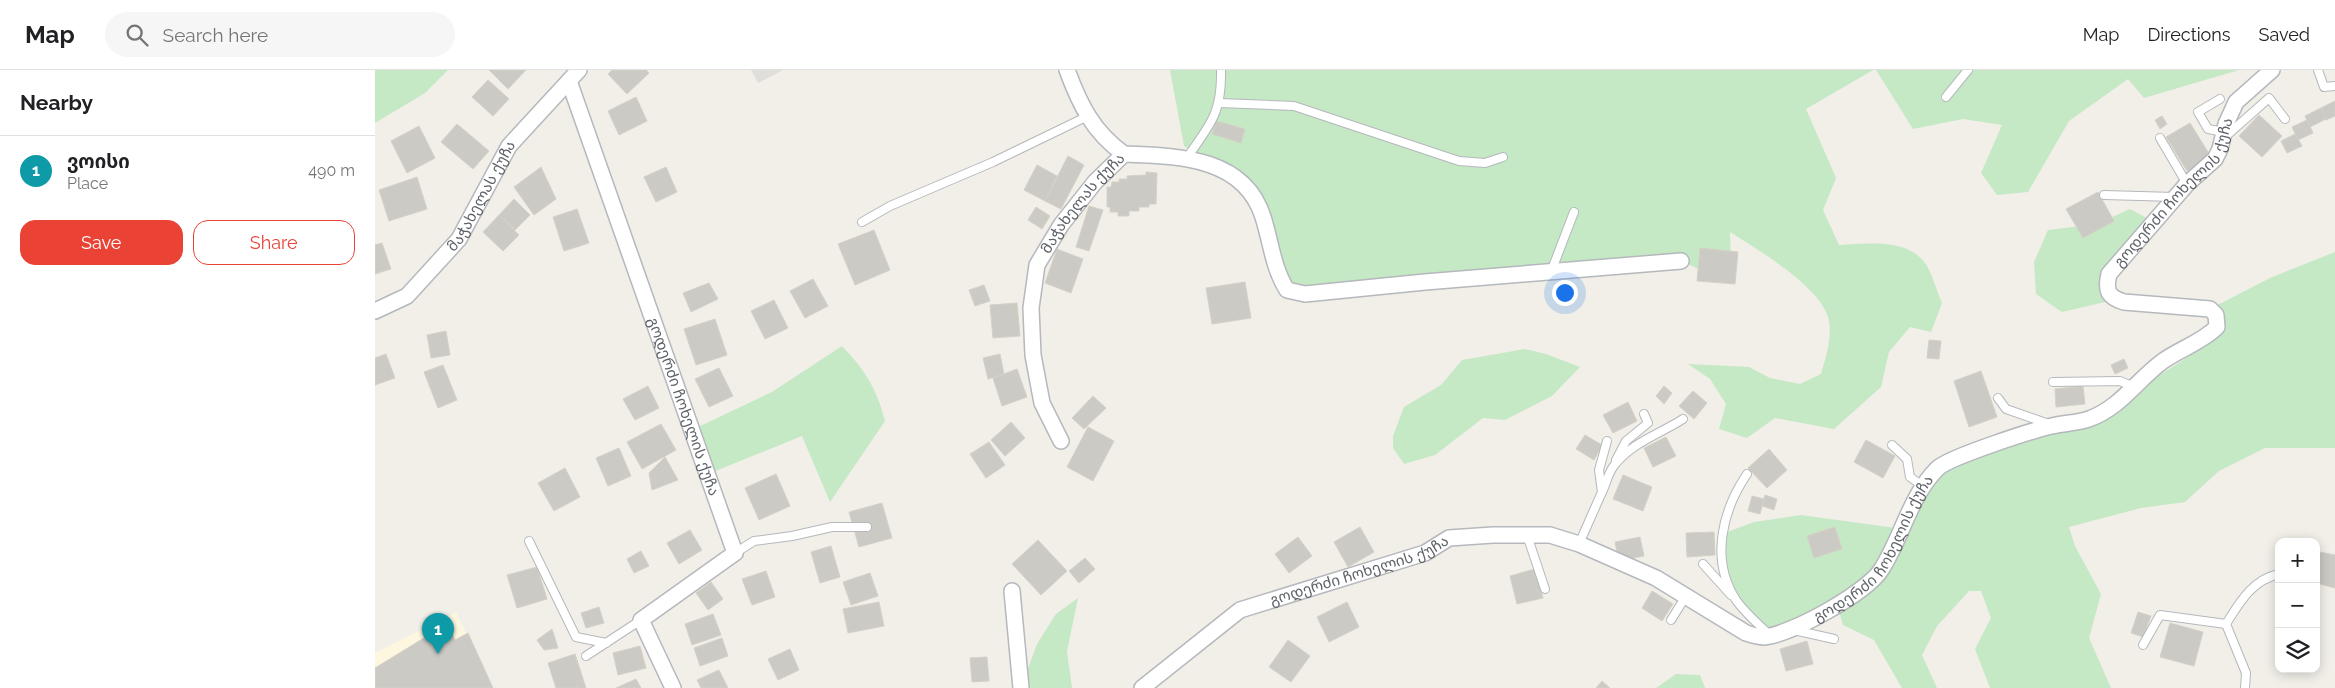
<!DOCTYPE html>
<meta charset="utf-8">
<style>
:root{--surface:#fff;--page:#f6f6f6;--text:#202124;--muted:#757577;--line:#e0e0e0;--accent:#ea4335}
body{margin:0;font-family:Raleway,"Noto Sans Georgian",sans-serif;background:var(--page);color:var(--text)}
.controls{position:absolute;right:15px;bottom:15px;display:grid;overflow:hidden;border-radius:10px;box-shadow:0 2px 12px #0003}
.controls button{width:45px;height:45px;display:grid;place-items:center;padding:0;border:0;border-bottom:1px solid var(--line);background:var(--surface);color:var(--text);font:25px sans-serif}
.you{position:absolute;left:1189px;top:222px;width:18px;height:18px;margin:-12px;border:4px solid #fff;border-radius:50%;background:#1a73e8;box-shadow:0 0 0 8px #1a73e833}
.badge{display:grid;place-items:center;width:32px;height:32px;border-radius:50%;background:var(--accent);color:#fff;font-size:16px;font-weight:700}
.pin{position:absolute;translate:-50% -41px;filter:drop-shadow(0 1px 2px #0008)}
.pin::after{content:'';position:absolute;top:26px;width:18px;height:15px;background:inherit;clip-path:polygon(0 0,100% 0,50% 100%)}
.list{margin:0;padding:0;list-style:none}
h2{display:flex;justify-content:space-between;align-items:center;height:65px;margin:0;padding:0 20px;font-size:21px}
h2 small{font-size:16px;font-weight:400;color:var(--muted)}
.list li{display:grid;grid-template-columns:32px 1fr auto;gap:15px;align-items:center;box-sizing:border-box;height:70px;padding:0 20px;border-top:1px solid var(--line)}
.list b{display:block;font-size:19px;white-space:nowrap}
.list p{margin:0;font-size:16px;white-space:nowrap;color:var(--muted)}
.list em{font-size:16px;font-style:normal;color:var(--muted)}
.actions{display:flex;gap:10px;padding:15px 20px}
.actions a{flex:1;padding:11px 0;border:1px solid var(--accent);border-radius:15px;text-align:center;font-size:18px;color:var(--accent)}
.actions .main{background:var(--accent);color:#fff}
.icon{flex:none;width:28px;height:28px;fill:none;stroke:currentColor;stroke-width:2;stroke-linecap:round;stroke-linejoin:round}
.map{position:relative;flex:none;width:1960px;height:618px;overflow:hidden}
header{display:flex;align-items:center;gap:30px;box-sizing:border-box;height:70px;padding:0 25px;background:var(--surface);border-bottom:1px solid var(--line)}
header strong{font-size:24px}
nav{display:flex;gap:28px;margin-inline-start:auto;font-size:18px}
.search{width:350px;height:45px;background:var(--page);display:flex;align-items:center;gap:12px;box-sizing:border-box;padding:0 18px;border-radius:28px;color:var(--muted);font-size:19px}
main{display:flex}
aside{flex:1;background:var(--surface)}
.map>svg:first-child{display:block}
.commercial{fill:#fef7e0}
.industrial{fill:#e0deda}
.green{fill:#c5e8c5}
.building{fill:#cccac5;stroke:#d6d1c6}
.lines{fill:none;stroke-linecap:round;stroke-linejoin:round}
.service-casing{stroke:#b5b8bc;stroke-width:10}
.minor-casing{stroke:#b5b8bc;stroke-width:18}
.service{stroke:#fff;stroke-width:8}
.minor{stroke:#fff;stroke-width:15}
.labels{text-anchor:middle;stroke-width:4;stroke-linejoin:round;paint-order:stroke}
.street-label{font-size:15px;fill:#5f6368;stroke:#fff}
</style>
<header>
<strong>Map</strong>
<div class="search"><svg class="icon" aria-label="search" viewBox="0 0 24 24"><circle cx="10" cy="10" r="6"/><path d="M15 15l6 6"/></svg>Search here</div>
<nav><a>Map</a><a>Directions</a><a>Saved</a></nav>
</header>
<main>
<aside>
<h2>Nearby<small></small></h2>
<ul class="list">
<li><span class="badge" style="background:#0f9aa8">1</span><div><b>ვოისი</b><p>Place</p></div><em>490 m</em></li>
</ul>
<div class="actions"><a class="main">Save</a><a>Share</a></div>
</aside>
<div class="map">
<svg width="1960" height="618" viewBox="0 0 1960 618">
<rect width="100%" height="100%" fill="#f1efe8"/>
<path class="commercial" d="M 81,542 L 117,618 L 0,618 L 0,583 Z"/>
<path class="industrial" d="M 376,0 L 408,0 L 383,13 Z"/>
<g class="green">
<path d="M 0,0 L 73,0 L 50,23 L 0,53 Z"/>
<path d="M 795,0 L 1498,0 L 1431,39 L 1461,108 L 1448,140 L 1464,175 C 1493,174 1534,167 1552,196 C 1558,207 1562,221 1567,233 L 1556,262 L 1535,257 L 1514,282 L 1506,317 L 1459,359 L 1400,348 L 1372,368 L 1344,359 L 1351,334 L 1335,309 L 1313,294 L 1374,297 L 1395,308 L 1425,314 L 1446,304 C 1451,287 1458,266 1453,247 C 1444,216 1382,179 1355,162 L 1357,214 L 1306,191 L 912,220 L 871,114 L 809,76 Z"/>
<path d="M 1501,0 L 1864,0 L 1769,28 L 1753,9 L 1694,51 L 1653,122 L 1622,125 L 1606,103 L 1627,55 L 1588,49 L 1538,59 Z"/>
<path d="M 1755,139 L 1779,152 L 1728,216 L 1730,232 L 1687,242 L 1661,224 L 1659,192 L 1673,160 L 1722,154 Z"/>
<path d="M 1960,182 L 1960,378 L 1890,378 L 1844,401 L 1810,432 L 1766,438 L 1694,457 L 1700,476 L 1726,524 L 1714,568 L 1736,618 L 1615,618 L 1600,579 L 1616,548 L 1606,521 L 1594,521 L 1562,556 L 1547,585 L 1562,618 L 1527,618 L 1499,570 L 1468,555 L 1462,535 L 1396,566 L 1373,544 L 1351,511 L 1347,464 L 1379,452 L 1426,445 L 1528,459 L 1569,399 L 1703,350 L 1763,319 L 1813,287 L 1829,267 L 1837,251 L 1829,242 L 1895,208 Z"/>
<path d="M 467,276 C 490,300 502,319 510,351 L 455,432 L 427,366 L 333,404 L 317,360 L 397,322 Z"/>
<path d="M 1150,279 L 1171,284 L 1205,297 L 1177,326 L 1130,350 L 1108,348 L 1060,385 L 1029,394 L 1018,378 L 1018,366 L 1029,337 L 1066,315 L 1087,290 Z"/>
<path d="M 703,528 L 692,581 L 697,618 L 646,618 L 662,574 L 681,544 Z"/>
<path d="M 1301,604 L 1325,605 L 1330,618 L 1281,618 Z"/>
</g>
<g class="building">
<path d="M 114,0 L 151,0 L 133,19 Z"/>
<path d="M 237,0 L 271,0 L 274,3 L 252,24 L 233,4 Z"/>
<path d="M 113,10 L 134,29 L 118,46 L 97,27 Z"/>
<path d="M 261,27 L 272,51 L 244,65 L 233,41 Z"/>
<path d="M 1960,31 L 1960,46 L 1951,50 L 1946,38 Z"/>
<path d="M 1946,38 L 1951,49 L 1935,57 L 1930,46 Z"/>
<path d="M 1884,45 L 1907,66 L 1887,87 L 1864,66 Z"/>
<path d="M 1787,46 L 1792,54 L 1785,59 L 1780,50 Z"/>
<path d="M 1932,50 L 1938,63 L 1923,70 L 1917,57 Z"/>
<path d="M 841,51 L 870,59 L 866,73 L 837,64 Z"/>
<path d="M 1815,53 L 1836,87 L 1812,101 L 1791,67 Z"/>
<path d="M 82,54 L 114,81 L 98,99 L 66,72 Z"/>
<path d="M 44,56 L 60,88 L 32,103 L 16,71 Z"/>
<path d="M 1920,64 L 1927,76 L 1912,83 L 1906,71 Z"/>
<path d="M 693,86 L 709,95 L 686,139 L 670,131 Z"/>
<path d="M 662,95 L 682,106 L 670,131 L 649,120 Z"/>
<path d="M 166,97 L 181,129 L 159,145 L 139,117 Z"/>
<path d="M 291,97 L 302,122 L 281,132 L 269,107 Z"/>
<path d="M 771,102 L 782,103 L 781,134 L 774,134 L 774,137 L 764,137 L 764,141 L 754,141 L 754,146 L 743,146 L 743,142 L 735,142 L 735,137 L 732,137 L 732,117 L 736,117 L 737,112 L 744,112 L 744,109 L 752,109 L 752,106 L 771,105 Z"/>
<path d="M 42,107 L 52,139 L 14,151 L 4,120 Z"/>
<path d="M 1723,122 L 1739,151 L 1708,168 L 1691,139 Z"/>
<path d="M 139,129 L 155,145 L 140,160 L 124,145 Z"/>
<path d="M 714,136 L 728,140 L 714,181 L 701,177 Z"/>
<path d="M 661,137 L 675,146 L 667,159 L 653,150 Z"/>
<path d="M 202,139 L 214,173 L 189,181 L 178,147 Z"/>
<path d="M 124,145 L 144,165 L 128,181 L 108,162 Z"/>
<path d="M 499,160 L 515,200 L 480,215 L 463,174 Z"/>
<path d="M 7,173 L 16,199 L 0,204 L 0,175 Z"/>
<path d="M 1325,178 L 1363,182 L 1360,214 L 1322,211 Z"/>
<path d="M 682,179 L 708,189 L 696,223 L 670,213 Z"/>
<path d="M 438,209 L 453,236 L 430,248 L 415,221 Z"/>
<path d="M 870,212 L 876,248 L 837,254 L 831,218 Z"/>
<path d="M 334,213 L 343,229 L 316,242 L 308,223 Z"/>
<path d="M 609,215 L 615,231 L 600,236 L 594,220 Z"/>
<path d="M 399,230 L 413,258 L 390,269 L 376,241 Z"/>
<path d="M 642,233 L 645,266 L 618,268 L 615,235 Z"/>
<path d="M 340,249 L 352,285 L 321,295 L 309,259 Z"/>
<path d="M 71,261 L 75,285 L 56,288 L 52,265 Z"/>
<path d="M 1554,270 L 1566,271 L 1564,289 L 1552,288 Z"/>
<path d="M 11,284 L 20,308 L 0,315 L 0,288 Z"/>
<path d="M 625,284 L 629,304 L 613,309 L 608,288 Z"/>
<path d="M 1749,289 L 1753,298 L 1740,304 L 1736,295 Z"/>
<path d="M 68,295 L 82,330 L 63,338 L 49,302 Z"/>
<path d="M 344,298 L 358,326 L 334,337 L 320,309 Z"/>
<path d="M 642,299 L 652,327 L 627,336 L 618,308 Z"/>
<path d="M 1606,301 L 1622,347 L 1594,357 L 1579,311 Z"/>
<path d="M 273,316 L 284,338 L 260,350 L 248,329 Z"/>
<path d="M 1289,316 L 1297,323 L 1289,334 L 1281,326 Z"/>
<path d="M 1708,316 L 1710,334 L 1681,337 L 1680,319 Z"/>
<path d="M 1318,321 L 1332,333 L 1319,349 L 1304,336 Z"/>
<path d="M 718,326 L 731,338 L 709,359 L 697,348 Z"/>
<path d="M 1253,332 L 1262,351 L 1238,363 L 1228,345 Z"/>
<path d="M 636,352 L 650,368 L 630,386 L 616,370 Z"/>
<path d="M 286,354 L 301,380 L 267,399 L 252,372 Z"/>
<path d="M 713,357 L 739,371 L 718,411 L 692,397 Z"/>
<path d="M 1210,365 L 1227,375 L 1219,390 L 1201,379 Z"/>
<path d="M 1291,367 L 1301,386 L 1278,397 L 1269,378 Z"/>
<path d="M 1491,370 L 1520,386 L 1508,408 L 1479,392 Z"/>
<path d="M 614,372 L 630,395 L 611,408 L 595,384 Z"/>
<path d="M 244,378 L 256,406 L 233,416 L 221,388 Z"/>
<path d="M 1394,379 L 1412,400 L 1392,418 L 1373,398 Z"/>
<path d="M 290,387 L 303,410 L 277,420 L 274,403 Z"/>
<path d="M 190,398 L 205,427 L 179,441 L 163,413 Z"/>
<path d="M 401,404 L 415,436 L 384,450 L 370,418 Z"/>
<path d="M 1248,405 L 1277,417 L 1268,441 L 1238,429 Z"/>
<path d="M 1390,425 L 1402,429 L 1399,440 L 1387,436 Z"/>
<path d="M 1377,426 L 1389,429 L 1385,444 L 1373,441 Z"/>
<path d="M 507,433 L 517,468 L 484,477 L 474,442 Z"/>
<path d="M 985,457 L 999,482 L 973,497 L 959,472 Z"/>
<path d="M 1460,457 L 1467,479 L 1439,488 L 1432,466 Z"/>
<path d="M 315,460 L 327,480 L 304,494 L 292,473 Z"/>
<path d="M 1339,462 L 1340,485 L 1312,487 L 1311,463 Z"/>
<path d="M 923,467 L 937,486 L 914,503 L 900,484 Z"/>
<path d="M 1265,467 L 1269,486 L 1244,491 L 1240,472 Z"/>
<path d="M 663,470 L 692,501 L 666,525 L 637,494 Z"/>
<path d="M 456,476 L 465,507 L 445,513 L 436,482 Z"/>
<path d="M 266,481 L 274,496 L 259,503 L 252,489 Z"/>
<path d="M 1945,482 L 1960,485 L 1960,518 L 1941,513 L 1941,499 Z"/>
<path d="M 710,488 L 720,499 L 704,513 L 694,501 Z"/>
<path d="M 162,497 L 172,529 L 142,538 L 132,505 Z"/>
<path d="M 1160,499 L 1168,528 L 1142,534 L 1135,506 Z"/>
<path d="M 391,501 L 400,527 L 377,535 L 367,509 Z"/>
<path d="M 495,503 L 503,526 L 476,535 L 468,512 Z"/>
<path d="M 336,512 L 348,529 L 333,540 L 321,523 Z"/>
<path d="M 1277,521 L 1298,534 L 1287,551 L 1267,538 Z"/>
<path d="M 504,532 L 509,556 L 473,563 L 468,539 Z"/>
<path d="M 972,532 L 984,557 L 954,572 L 942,547 Z"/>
<path d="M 224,537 L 229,553 L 211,558 L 206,543 Z"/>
<path d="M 1763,542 L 1776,546 L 1768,567 L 1756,563 Z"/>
<path d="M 338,544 L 346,565 L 317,575 L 310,554 Z"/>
<path d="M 1795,553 L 1828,562 L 1819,596 L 1785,587 Z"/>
<path d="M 177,559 L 183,578 L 169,580 L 162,570 Z"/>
<path d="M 62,560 L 68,570 L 77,564 L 80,570 L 93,563 L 118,618 L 0,618 L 0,598 Z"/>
<path d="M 347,568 L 353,586 L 325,596 L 319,578 Z"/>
<path d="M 913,570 L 935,586 L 916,612 L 894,597 Z"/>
<path d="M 1432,571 L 1438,594 L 1411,601 L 1405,579 Z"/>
<path d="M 265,576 L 271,598 L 243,605 L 238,583 Z"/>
<path d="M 415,579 L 424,600 L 403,610 L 393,589 Z"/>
<path d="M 200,584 L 211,618 L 181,618 L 173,593 Z"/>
<path d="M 612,587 L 614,611 L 597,612 L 595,588 Z"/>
<path d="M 344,600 L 353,618 L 326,618 L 322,610 Z"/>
<path d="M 261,609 L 266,618 L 241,618 Z"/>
<path d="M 1227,611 L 1235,618 L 1221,618 Z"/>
</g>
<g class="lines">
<g class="service-casing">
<g id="service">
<path d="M 1943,0 L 1949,17 L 1960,16"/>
<path d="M 1571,27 L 1593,0"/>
<path d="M 1845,29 L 1823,42 L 1833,59 L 1849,62"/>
<path d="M 844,33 L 919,36 L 1084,91 L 1110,93 L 1128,87"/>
<path d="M 1850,67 L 1894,28 L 1910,49"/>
<path d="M 1785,68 L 1812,114"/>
<path d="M 812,88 C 835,54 847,44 846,0"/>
<path d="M 1729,125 L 1800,127"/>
<path d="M 487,152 L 515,136 L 618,92 L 713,46"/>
<path d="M 1176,202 L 1199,142"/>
<path d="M 1678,312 L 1745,311 L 1759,317"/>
<path d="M 1623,328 L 1631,339 L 1674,354"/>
<path d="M 1517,375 L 1532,389 L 1535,407 L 1549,417"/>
<path d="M 1241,390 L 1251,371 L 1273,353 L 1269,344"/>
<path d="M 1372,404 C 1347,441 1335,490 1361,530 C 1371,544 1384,555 1396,566"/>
<path d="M 1227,422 C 1231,414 1233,404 1238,397 C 1255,373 1285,364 1308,349"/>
<path d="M 1152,465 L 1170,519"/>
<path d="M 154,471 L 201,567 L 231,573"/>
<path d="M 1204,474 L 1227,422 L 1224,400 L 1232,371"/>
<path d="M 360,483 L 379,471 L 417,466 L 457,457 L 492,457"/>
<path d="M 1328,494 L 1356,525"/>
<path d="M 1296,550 L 1311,526"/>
<path d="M 1419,560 L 1459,569"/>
<path d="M 1768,575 L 1785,545 L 1851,554"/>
<path d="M 211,586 L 266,550"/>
<path d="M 1870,618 L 1871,603 L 1851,554 C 1865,532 1877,510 1904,504"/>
</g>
</g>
<g class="minor-casing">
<g id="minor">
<path id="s1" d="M 194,11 L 360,483 L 266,550 L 298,618"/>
<path d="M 749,84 C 801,86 869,86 888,147 C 896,172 898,198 912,220 L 930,224 L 1050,212 L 1306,191"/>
<path id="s2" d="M 0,241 L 32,226 L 84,169 L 134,76 L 204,0"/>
<path id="s3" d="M 686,371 L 667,333 L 658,285 L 656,238 L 662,195 L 686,155 L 720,112 L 749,84 C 718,62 705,35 692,0"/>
<path d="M 637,521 L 646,618"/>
<path id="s4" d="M 767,618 L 865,540 L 1050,483 L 1074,468 L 1118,465 L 1175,465 L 1204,474 L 1281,508 L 1371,563 C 1377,565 1383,567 1389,567 C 1417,564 1491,523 1506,500 C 1527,468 1535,425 1563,398 C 1575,387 1658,360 1677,356 C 1689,353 1702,353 1714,349 C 1745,338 1762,310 1788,291 C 1805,279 1827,272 1842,257 L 1841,245 L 1835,239 L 1749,232 C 1733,227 1730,221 1734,204 L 1812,114 L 1840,89 L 1845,79 L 1851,54 L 1861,32 L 1897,0"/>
</g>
</g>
<use href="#service" class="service"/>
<use href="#minor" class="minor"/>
</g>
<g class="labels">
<g class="street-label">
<text dy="5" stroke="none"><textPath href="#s4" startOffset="1509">გოდერძი ჩოხელის ქუჩა</textPath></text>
<text dy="5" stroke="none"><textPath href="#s2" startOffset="161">მაჭახელას ქუჩა</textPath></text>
<text dy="5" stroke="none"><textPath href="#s3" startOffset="259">მაჭახელას ქუჩა</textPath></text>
<text dy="5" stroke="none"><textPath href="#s1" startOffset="345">გოდერძი ჩოხელის ქუჩა</textPath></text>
<text dy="5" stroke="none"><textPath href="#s4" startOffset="835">გოდერძი ჩოხელის ქუჩა</textPath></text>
<text dy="5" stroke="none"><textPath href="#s4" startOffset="251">გოდერძი ჩოხელის ქუჩა</textPath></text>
</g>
</g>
</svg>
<div class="controls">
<button>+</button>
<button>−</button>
<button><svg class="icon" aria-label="layers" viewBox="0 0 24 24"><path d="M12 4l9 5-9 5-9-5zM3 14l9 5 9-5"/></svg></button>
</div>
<div class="you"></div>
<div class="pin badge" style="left:63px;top:584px;background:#0f9aa8">1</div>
</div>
</main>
